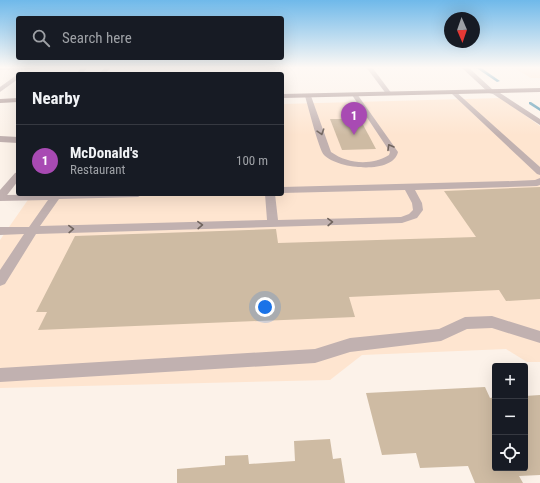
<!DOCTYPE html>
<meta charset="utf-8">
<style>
:root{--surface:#171b24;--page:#20242c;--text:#f1f3f6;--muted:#9ea1a6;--line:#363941;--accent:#a84ab3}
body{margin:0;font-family:"Roboto Condensed",sans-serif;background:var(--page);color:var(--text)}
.controls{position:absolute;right:12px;bottom:12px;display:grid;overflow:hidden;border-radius:4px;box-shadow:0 4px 16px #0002}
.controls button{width:36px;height:36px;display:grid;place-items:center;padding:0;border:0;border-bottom:1px solid var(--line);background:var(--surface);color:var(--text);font:20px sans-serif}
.compass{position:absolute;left:444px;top:12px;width:36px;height:36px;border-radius:50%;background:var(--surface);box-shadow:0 4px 16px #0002;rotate:178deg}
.you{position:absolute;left:265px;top:307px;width:14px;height:14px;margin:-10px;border:3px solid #fff;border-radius:50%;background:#1a73e8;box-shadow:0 0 0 6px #1a73e833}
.badge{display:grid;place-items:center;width:26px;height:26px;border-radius:50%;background:var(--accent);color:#fff;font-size:13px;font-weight:700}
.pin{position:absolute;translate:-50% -33px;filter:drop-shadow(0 1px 2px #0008)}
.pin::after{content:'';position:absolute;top:21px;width:14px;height:12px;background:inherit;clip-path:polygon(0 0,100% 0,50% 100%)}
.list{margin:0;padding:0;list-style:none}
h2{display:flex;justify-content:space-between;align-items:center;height:52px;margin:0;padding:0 16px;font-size:17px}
h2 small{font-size:13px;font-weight:400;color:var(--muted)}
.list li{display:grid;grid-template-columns:26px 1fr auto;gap:12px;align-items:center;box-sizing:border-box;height:72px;padding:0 16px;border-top:1px solid var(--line)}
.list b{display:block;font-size:15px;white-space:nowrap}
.list p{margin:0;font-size:13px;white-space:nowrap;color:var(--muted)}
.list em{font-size:13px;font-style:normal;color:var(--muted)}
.icon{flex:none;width:22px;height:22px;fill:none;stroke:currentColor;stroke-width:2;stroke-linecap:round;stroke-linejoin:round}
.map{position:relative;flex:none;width:540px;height:483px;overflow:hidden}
.search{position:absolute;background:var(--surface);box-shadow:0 4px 16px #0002;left:16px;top:16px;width:268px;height:44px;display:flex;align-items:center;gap:10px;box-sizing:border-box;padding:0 14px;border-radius:4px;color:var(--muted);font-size:15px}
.panel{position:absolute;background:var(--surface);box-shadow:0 4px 16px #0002;left:16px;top:72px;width:268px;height:124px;border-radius:4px}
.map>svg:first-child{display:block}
.built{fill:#fee5d0}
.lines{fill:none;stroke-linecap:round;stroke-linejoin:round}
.stream{fill:#5195b2;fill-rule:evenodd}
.building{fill:#cebba3}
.service{fill:#c1b1b0;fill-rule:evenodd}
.minor{fill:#c1b1b0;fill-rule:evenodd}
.tertiary{fill:#c1b1b0;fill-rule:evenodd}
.secondary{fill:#a7918f;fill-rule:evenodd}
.oneway{stroke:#70645e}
</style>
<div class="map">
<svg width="540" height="483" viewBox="0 0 540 483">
<rect width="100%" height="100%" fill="#fcf2e9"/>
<g class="built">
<path d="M 512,67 L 540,67 L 540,78 L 531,78 Z"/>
<path d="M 501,98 L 540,126 L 540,362 L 527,362 L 506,349 L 362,355 L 330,380 L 0,388 L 0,240 L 32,194 L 282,194 L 282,104 Z"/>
</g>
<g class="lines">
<g class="stream">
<path d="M 475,67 L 480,67 L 500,81 L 497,82 Z"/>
<path d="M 529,102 L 531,102 L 540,108 L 540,111 L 529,104 Z"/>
</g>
</g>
<g class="building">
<path d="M 330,119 L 360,119 L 376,149 L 342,150 Z"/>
<path d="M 540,187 L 540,299 L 506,301 L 499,290 L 349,297 L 355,317 L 38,330 L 47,312 L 36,312 L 75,236 L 276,229 L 278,243 L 476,237 L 444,191 Z"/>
<path d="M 485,387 L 490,398 L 495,397 L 495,468 L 525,468 L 525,396 L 540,395 L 540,475 L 519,476 L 523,483 L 475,483 L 468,466 L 420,468 L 416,453 L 382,455 L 366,393 Z"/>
<path d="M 330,439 L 333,459 L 341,458 L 345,483 L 177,483 L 177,469 L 225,465 L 225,456 L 248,455 L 249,464 L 295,461 L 294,441 Z"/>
</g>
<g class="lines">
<g class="service">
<path d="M 0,67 L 41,67 L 38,69 L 0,70 Z"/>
<path d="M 82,67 L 88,67 L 82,74 L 76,74 Z"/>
<path d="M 461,67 L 468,67 L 493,90 L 497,91 L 540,119 L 540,125 L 493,94 L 489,93 Z"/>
<path d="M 18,74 L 18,79 L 0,92 L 0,87 Z"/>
<path d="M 451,91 L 455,91 L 540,167 L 540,175 L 537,174 L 451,93 Z"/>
<path d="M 355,93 L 357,94 L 398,152 C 393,175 337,169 324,155 C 319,150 308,106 305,96 L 306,95 L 311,96 L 331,152 C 348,164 371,166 389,155 L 390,152 L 352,95 Z"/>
<path d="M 0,136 L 18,137 L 18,143 L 0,142 Z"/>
<path d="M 540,178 L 540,185 L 537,186 L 415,190 L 422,203 L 423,210 L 417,218 L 402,223 L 36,234 L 5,284 L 0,286 L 0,270 L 24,234 L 0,235 L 0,227 L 29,227 L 48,200 L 0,201 L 0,195 L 143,194 L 138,197 L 59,199 L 40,226 L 267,220 L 265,194 L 275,194 L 278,220 L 401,217 L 409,214 L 413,210 L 412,203 L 405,190 L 282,193 L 282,187 L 513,181 L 535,180 Z"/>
<path d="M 492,316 L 540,331 L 540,343 L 492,328 L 467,329 L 441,341 L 350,352 L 315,363 L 0,382 L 0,368 L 315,349 L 350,338 L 439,329 L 465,317 Z"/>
</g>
<path class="minor" d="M 366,67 L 372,67 L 392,94 L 391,95 L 387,95 Z"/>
<g class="tertiary">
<path d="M 105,67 L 111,67 L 105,74 L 99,74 Z"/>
<path d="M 18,172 L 18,181 L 4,199 L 0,200 L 0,190 L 15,173 Z"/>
</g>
<g class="secondary">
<path d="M 540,88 L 540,92 L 282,98 L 282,94 Z"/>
<path d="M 18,98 L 18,102 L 0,103 L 0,99 Z"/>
</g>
</g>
<defs><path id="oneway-chevron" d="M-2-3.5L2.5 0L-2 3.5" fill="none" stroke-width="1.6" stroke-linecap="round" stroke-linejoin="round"/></defs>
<g class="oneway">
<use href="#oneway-chevron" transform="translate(321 132) rotate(72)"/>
<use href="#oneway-chevron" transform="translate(390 147) rotate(-120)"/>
<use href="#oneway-chevron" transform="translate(330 222) rotate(-2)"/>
<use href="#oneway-chevron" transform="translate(200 225) rotate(-2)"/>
<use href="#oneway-chevron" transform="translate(71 229) rotate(-2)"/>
</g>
<linearGradient id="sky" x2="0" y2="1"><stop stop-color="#6fb9ea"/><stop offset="0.5" stop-color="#fef9f5"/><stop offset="1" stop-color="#fef9f5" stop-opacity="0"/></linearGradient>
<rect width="540" height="135" fill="url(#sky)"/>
</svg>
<div class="controls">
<button>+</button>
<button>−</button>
<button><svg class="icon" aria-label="locate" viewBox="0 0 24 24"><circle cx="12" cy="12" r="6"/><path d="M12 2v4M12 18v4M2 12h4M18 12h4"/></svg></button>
</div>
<svg class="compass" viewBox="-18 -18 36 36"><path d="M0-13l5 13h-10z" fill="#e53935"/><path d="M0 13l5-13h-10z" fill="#9ea1a6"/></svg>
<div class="you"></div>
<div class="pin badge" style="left:354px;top:135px">1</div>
<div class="search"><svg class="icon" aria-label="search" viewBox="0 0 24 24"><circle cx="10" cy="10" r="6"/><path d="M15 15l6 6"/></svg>Search here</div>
<section class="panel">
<h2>Nearby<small></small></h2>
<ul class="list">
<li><span class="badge">1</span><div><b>McDonald's</b><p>Restaurant</p></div><em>100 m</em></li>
</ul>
</section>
</div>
